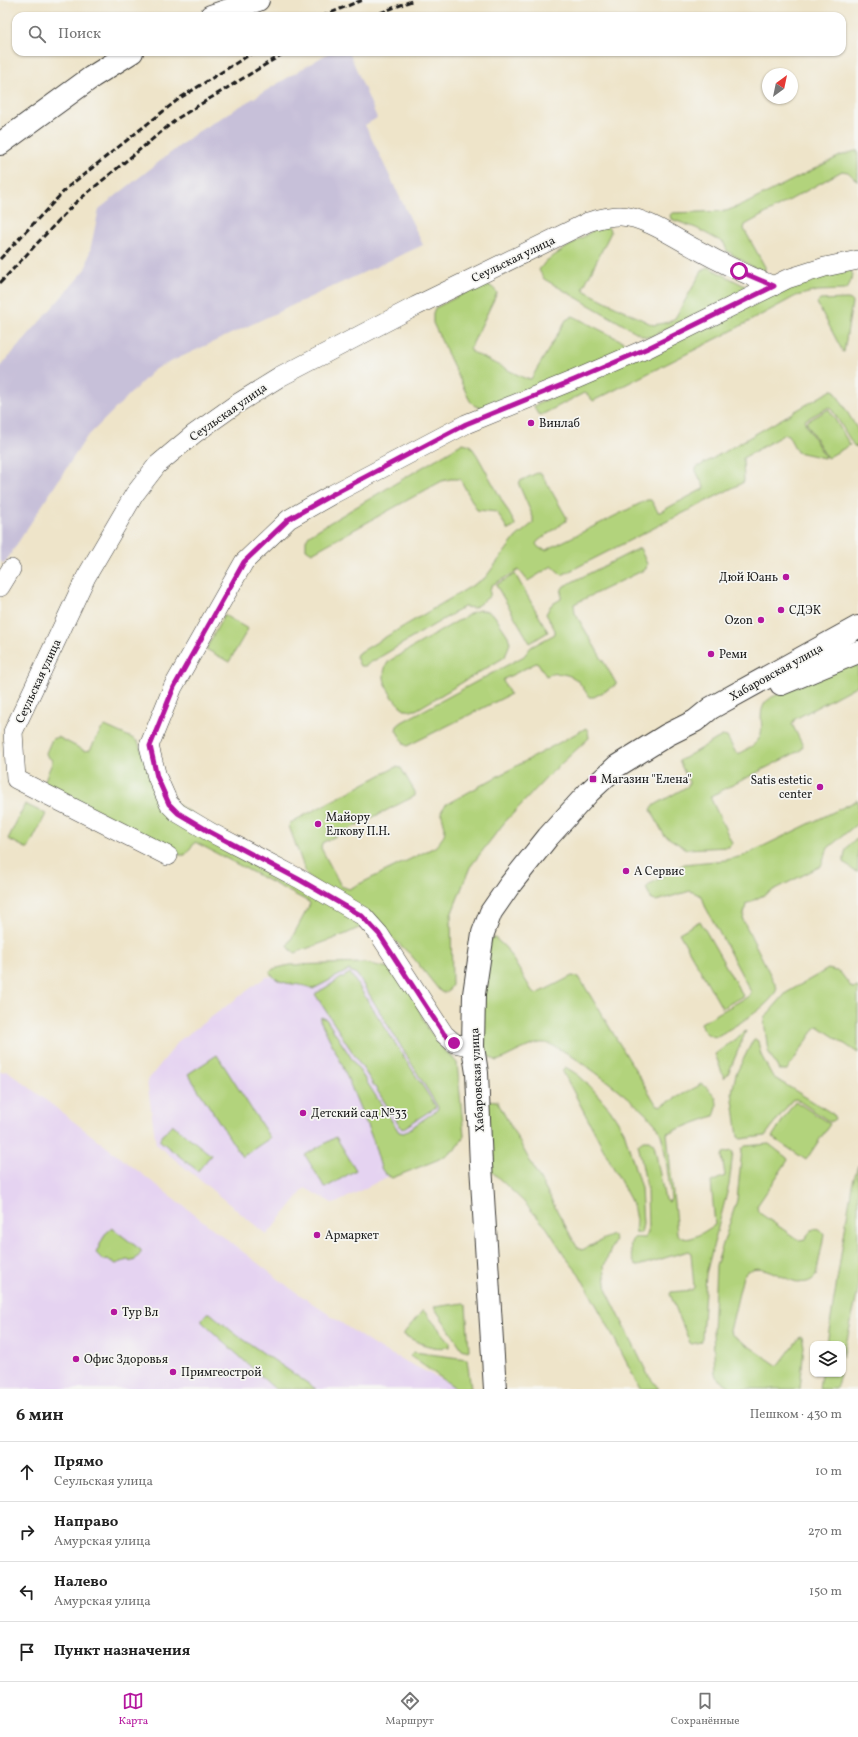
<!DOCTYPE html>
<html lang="ru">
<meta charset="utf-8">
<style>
:root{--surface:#fff;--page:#f2f2f2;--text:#222;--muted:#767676;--line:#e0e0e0;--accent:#b5179e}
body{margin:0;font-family:Vollkorn,serif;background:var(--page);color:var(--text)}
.controls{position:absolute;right:12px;bottom:12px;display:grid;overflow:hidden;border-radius:8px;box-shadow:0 1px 3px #0004}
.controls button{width:36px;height:36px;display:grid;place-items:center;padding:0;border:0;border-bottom:1px solid var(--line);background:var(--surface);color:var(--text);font:20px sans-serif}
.compass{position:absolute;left:762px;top:68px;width:36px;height:36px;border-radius:50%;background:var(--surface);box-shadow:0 1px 3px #0004;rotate:33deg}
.stop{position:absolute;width:12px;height:12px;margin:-9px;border:3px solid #b5179e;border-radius:50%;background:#fff}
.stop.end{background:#b5179e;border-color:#fff;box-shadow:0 1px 4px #0008}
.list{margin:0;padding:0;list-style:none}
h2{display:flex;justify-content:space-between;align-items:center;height:52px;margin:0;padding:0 16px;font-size:17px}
h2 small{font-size:13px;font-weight:400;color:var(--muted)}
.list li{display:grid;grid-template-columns:26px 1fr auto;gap:12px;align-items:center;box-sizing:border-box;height:60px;padding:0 16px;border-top:1px solid var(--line)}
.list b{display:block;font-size:15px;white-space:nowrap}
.list p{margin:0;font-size:13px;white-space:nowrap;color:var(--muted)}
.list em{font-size:13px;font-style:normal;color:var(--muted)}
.icon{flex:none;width:22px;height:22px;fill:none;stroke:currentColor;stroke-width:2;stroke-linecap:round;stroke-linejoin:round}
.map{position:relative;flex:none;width:858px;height:1389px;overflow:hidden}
.search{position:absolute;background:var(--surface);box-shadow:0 1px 3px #0004;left:12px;right:12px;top:12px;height:44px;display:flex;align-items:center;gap:10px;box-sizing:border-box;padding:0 14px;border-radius:12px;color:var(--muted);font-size:15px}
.sheet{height:292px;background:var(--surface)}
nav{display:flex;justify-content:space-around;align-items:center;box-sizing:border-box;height:56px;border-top:1px solid var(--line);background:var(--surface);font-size:11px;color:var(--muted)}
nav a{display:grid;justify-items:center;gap:2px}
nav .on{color:var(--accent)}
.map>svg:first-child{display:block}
.built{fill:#e5d3f1}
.industrial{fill:#c7c0d9}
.green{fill:#b2d37b;stroke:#67784c}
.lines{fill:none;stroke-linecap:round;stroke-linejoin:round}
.minor-casing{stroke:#3c3a36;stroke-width:20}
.tertiary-casing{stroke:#3c3a36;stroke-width:24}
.secondary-casing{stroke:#3c3a36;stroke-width:24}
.minor{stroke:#fff;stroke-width:19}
.tertiary{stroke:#fff;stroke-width:22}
.secondary{stroke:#fff;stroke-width:22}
.rail{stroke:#1c1c1c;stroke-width:3;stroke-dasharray:6 3;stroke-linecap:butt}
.route{stroke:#b5179e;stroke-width:5}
.poi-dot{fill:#b5179e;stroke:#f6f6f2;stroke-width:1.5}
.labels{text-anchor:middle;stroke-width:3.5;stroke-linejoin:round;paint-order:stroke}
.street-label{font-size:12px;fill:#1c1c1c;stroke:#f6f6f2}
.poi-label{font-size:12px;fill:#1c1c1c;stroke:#f6f6f2;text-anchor:start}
</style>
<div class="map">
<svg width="858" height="1389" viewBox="0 0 858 1389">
<rect width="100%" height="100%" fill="#f6f6f2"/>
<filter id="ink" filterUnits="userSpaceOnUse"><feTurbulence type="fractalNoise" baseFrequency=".025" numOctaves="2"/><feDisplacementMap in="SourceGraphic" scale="8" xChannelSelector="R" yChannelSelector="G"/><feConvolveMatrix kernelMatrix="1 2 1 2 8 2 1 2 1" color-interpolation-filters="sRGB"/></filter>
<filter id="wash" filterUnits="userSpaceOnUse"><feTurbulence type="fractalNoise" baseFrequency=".012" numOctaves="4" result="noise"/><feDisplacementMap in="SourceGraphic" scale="16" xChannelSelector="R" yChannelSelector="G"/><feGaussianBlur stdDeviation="0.9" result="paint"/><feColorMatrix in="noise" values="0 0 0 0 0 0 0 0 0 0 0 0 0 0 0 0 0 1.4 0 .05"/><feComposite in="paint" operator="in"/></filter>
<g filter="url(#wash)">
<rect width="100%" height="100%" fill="#eee4c9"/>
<g class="built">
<path d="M 375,968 L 456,1142 L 334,1204 L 305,1188 L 267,1235 L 156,1144 L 147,1081 L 180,1040 L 266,977 Z"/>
<path d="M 8,1071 L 290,1288 L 375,1346 L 460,1389 L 0,1389 L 0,1072 Z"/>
</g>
<path class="industrial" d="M 330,52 L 349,52 L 377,118 L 365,125 L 423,245 L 155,369 L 86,438 L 4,564 L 0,561 L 0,367 L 86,269 L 99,209 L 196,133 Z"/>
<g class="green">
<path d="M 855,151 L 858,151 L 858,182 L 848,172 L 842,171 L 745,225 L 744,229 L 765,267 L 765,270 L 761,272 L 727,251 L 724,243 L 696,228 L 671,219 L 670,215 L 672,213 L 726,211 L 747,203 L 840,156 Z"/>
<path d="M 607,226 L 611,232 L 583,288 L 585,291 L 653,325 L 669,322 L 675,318 L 702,271 L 708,267 L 747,287 L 747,290 L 650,337 L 643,336 L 544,279 L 539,270 L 546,261 L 592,231 Z"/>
<path d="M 847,269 L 851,271 L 853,275 L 848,288 L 844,290 L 817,291 L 796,296 L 724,335 L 593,401 L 587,394 L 584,393 L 541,415 L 537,413 L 534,406 L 788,283 Z"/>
<path d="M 481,285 C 488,284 494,287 497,293 L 470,349 L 472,352 L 524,378 L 531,379 L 566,320 L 573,316 L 624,342 L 626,346 L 625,349 L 483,408 L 475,406 L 470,401 L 433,323 L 433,313 L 435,308 Z"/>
<path d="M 848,299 L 851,300 L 852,303 L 844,352 L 843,352 L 817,303 L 820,300 Z"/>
<path d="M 832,390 L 834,390 L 858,430 L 858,447 L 854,446 L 831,408 L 829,407 L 805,420 L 805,423 L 825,457 L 824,458 L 797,452 L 788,435 L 785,434 L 743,458 L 744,482 L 562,575 L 552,566 L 528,581 L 519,570 L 492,585 L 490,589 L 490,596 L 474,608 L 464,607 L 365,666 L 360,666 L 356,657 L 357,654 L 485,578 L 516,537 L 533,523 L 533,517 L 519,485 L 520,481 L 537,473 L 541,473 L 567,518 L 566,521 L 538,541 L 536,544 L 539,548 L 546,550 L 647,500 L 651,500 L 658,512 L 660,512 L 703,489 L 704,487 L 696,471 L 696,468 Z"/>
<path d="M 829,409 L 850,445 L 827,458 L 806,422 Z"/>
<path d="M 463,443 L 470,445 L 477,455 L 515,524 L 514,527 L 508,530 L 497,512 L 477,510 L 460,479 L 451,479 L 442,481 L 312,553 L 306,549 L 306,540 L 309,535 Z"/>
<path d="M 640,548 L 647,564 L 646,569 L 574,604 L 575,613 L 616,683 L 616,685 L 594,697 L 589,697 C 586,692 582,686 578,681 C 571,674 555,671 546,676 L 538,663 L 536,663 L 504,679 L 503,681 L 510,694 L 509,695 L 407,746 L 405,745 L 396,730 L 397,726 L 402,722 L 524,656 L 531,647 L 555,634 L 555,630 L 546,614 L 551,605 L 561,599 L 562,589 L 564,586 Z"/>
<path d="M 515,574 L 548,632 L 530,643 L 496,585 Z"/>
<path d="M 479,610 L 487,611 L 494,615 L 508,636 L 510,643 L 505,657 L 416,710 C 413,710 410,711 407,710 C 397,707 383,685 384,675 C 384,669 386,665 389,661 L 473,612 Z"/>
<path d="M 224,615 L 248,629 L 229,662 L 206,649 Z"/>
<path d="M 858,661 L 858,685 L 795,719 L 792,724 L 803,746 L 801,750 L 711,796 L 711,799 L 732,843 L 729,847 L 686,849 L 664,835 L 651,810 L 653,806 L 688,786 L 689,782 L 679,761 L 722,736 L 727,737 L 736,753 C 740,754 743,752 747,749 C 773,735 754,719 765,703 C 766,701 770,699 772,697 Z"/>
<path d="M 105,726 L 132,738 L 138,742 L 158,792 L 365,925 L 346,934 L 295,953 L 290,949 L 288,945 L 310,904 L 309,902 L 195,842 L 185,855 L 176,855 L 57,793 L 44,782 L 52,763 L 52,760 L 47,756 L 46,753 L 52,739 L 58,737 L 85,751 L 90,750 L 101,730 Z"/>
<path d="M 586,728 L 588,731 L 589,738 L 550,774 L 504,823 L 470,867 L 451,915 L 452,985 L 448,991 L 443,993 L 439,990 L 411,955 L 372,919 L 307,876 L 289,826 L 290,823 L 396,767 L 401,768 L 415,792 L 415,796 L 322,843 L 321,848 L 341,886 L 349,889 L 435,847 C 448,833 446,830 441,812 L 445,805 Z"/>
<path d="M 858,800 L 858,823 L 828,848 L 821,866 L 746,904 L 743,920 L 777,988 C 773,1006 731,1028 716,1037 C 708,1036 701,1031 701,1023 L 749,996 L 751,992 L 705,906 L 702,896 L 690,891 L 656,901 L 652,900 L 646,888 L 650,884 L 684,864 L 726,860 L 743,856 Z"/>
<path d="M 25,804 L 46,814 L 28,849 L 8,839 Z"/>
<path d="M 858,838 L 858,872 L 854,871 L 844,862 C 844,849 848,844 858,838 Z"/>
<path d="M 700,921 L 743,996 L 722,1008 L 679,933 Z"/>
<path d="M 495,938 L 506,948 L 532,991 L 537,994 L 572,976 L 579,977 L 656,1104 L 661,1106 L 702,1084 C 715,1094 721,1100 714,1116 L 667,1133 L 677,1233 C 686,1247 704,1231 715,1225 L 711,1182 L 725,1176 L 722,1156 L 723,1153 L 732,1151 L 733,1152 L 729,1185 L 706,1274 L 702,1338 L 700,1342 L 692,1344 L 690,1343 L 670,1294 L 671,1292 L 692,1290 L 694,1287 L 691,1253 L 688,1251 L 638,1266 L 636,1266 C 632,1261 627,1242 634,1238 C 636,1237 641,1238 644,1238 L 648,1233 L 647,1188 L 638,1144 L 643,1140 L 649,1140 L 654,1144 L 665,1200 L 669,1202 L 671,1199 C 669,1185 665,1138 658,1128 C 648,1110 564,1045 545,1043 C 534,1041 508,1057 497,1061 L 486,1055 L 480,1031 L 490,939 Z"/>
<path d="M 365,963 L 393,969 L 410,990 L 428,1029 L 457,1063 L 464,1136 L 457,1148 L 450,1153 L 437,1160 L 392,1178 L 385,1174 L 381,1168 L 373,1140 L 341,1062 L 320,1020 L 321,1017 L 326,1019 L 399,1132 L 404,1133 L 437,1110 L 438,1107 L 358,976 L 349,970 L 313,989 C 298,981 279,988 270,972 L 273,969 L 290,965 Z"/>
<path d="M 828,969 L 840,972 L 852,988 L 858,987 L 858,1053 L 818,1026 L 816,1027 L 787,1070 L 779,1070 L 768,1051 L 764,1021 L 765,1017 L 786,993 Z"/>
<path d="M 350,973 L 436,1107 L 402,1129 L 315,994 Z"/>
<path d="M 746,1031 L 729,1072 L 724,1078 L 715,1054 Z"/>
<path d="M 755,1039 L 758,1041 L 761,1055 L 773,1077 L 833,1114 L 835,1119 L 830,1122 L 796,1099 L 792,1100 L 765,1136 L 741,1139 L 738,1137 L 732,1092 L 736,1074 L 753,1040 Z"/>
<path d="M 217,1055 L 270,1138 L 242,1157 L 188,1074 Z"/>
<path d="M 565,1067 L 577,1074 L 590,1086 L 610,1109 L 624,1131 L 641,1188 L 643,1224 L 641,1233 L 635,1232 L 636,1220 L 633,1205 L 562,1070 Z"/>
<path d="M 486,1100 L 497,1101 L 577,1247 L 582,1250 L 612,1235 L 615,1240 L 604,1266 L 607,1291 L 648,1375 L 659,1389 L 640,1389 L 608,1326 L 579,1274 L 567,1259 L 547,1228 L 523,1201 L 489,1169 Z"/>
<path d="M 795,1101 L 830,1124 L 806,1160 L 772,1137 Z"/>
<path d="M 172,1124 L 211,1155 L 198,1171 L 159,1140 Z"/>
<path d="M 336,1137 L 356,1170 L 325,1188 L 305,1155 Z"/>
<path d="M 769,1144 L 787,1158 L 788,1160 L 757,1206 L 758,1212 L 800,1241 L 804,1240 C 810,1231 816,1222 824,1235 L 816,1276 C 799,1297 769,1260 750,1270 C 747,1271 745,1274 743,1276 L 730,1331 L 731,1334 L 778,1366 L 800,1337 L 802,1337 L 804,1346 L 800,1389 L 734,1389 L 717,1378 L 715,1374 L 713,1332 L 716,1266 L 737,1200 L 742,1149 L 745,1146 Z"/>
<path d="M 858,1165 L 858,1291 L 843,1358 L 843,1344 L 827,1344 L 852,1185 Z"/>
<path d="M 112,1228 L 141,1250 L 141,1253 L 134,1261 L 127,1260 L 116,1264 L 107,1259 L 103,1260 L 96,1253 L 105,1234 Z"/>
<path d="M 464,1303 L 466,1305 L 469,1350 L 468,1351 L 462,1349 L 434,1307 Z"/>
<path d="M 423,1310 L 450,1342 L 450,1345 L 449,1347 C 433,1350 418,1343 404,1335 L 404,1333 Z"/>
<path d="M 207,1313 L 210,1313 L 234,1333 L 316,1389 L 275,1389 L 202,1322 L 202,1319 Z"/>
<path d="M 414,1352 L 467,1359 L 471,1389 L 457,1389 L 410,1356 Z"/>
<path d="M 821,1374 L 840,1374 L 836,1389 L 819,1389 Z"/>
</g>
</g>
<g filter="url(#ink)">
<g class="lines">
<g class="minor-casing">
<g id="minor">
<path d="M 0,587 L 11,569"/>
<path d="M 168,856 L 16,779 L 13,732 L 86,577 L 134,495 L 157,465 L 194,434 L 235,405 L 280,377 L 416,306 L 588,222 C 599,219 610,215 621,216 C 645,217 675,238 696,249 C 721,263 747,275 774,286"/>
<path d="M 473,1047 L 454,1043 L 444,1034 L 379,934 L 363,916 L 300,879 L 210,832 L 178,813 L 169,804 L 157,777 L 149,746 L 173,687 L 244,562 L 289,519 L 333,494 L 466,424 L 574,380 L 648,348 L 787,279 L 825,267 L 858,260"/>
</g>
</g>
<g class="tertiary-casing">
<g id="tertiary">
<path d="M 211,16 L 258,0"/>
<path d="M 0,144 L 92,77 L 132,52"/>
</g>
</g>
<g class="secondary-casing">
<g id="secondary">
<path d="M 781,684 L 858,652"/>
<path d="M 495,1389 L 481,1165 L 477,1073 L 473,1047 L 474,994 L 483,933 L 491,912 L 509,886 L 548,837 L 589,792 L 617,766 L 667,735 L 695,721 L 711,708 L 858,627"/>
</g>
</g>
<use href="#minor" class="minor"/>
<use href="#tertiary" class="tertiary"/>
<use href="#secondary" class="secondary"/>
<g class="rail">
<path d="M 323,16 L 362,0"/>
<path d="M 372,16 L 414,0"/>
<path d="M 0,259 L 68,187 L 180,98 L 254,52"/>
<path d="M 0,283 L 74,204 L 178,118 L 286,52"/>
</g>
</g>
</g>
<g class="lines" filter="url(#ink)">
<path class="route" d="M 454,1043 L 444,1034 L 379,934 L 362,916 L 300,880 L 210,832 L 178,813 L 169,804 L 157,777 L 150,746 L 174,687 L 244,562 L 289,519 L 333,494 L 466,424 L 574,380 L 648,348 L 774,286 L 739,271"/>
</g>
<g class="poi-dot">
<circle cx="531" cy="423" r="4"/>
<circle cx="786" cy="577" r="4"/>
<circle cx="781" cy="610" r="4"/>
<circle cx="761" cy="620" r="4"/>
<circle cx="711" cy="654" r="4"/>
<rect x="589" y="775" width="8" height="8" rx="2"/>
<circle cx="820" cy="787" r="4"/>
<circle cx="318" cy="824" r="4"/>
<circle cx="626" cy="871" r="4"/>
<circle cx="303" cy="1113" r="4"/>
<circle cx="317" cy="1235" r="4"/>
<circle cx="114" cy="1312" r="4"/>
<circle cx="76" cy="1359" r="4"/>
<circle cx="173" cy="1372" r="4"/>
</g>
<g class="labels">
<g class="street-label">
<text transform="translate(513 259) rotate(-26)" y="4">Сеульская улица</text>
<text transform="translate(228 412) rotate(-35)" y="4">Сеульская улица</text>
<text transform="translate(776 672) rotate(-29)" y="4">Хабаровская улица</text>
<text transform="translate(38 681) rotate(-65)" y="4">Сеульская улица</text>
<text transform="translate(477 1080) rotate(-93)" y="4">Хабаровская улица</text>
</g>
<g class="poi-label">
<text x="539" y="427">Винлаб</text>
<text x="778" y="581" text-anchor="end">Дюй Юань</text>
<text x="789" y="614">СДЭК</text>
<text x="753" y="624" text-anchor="end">Ozon</text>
<text x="719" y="658">Реми</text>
<text x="601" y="783">Магазин "Елена"</text>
<text x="812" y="784" text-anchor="end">Satis estetic<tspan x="812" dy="14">center</tspan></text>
<text x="326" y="821">Майору<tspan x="326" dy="14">Елкову П.Н.</tspan></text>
<text x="634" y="875">А Сервис</text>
<text x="311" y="1117">Детский сад №33</text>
<text x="325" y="1239">Армаркет</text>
<text x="122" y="1316">Тур Вл</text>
<text x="84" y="1363">Офис Здоровья</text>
<text x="181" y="1376">Примгеострой</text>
</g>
</g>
</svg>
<div class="controls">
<button><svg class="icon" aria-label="layers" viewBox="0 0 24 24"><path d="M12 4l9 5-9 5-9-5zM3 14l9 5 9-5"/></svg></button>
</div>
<svg class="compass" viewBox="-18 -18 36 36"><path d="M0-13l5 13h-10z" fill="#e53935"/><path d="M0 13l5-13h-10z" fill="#767676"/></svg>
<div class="stop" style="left:739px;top:271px"></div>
<div class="stop end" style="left:454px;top:1043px"></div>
<div class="search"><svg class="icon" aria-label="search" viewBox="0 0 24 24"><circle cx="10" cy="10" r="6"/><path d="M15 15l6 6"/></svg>Поиск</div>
</div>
<section class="sheet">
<h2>6 мин<small>Пешком · 430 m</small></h2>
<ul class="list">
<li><svg class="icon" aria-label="ahead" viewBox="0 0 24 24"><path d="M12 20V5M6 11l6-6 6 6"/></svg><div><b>Прямо</b><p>Сеульская улица</p></div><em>10 m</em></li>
<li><svg class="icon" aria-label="right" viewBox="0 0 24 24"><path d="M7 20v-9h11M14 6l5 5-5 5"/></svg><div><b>Направо</b><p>Амурская улица</p></div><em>270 m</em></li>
<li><svg class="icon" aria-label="left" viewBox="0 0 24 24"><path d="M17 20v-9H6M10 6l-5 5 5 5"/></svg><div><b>Налево</b><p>Амурская улица</p></div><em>150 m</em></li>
<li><svg class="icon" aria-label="arrive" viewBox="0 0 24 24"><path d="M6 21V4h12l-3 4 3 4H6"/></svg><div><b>Пункт назначения</b></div></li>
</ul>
</section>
<nav>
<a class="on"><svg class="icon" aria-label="map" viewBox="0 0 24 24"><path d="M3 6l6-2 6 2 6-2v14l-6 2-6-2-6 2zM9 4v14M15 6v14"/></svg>Карта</a>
<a><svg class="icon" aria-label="directions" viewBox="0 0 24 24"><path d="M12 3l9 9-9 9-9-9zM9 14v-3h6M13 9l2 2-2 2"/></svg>Маршрут</a>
<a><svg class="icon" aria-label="saved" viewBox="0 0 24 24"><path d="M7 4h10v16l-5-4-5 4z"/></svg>Сохранённые</a>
</nav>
